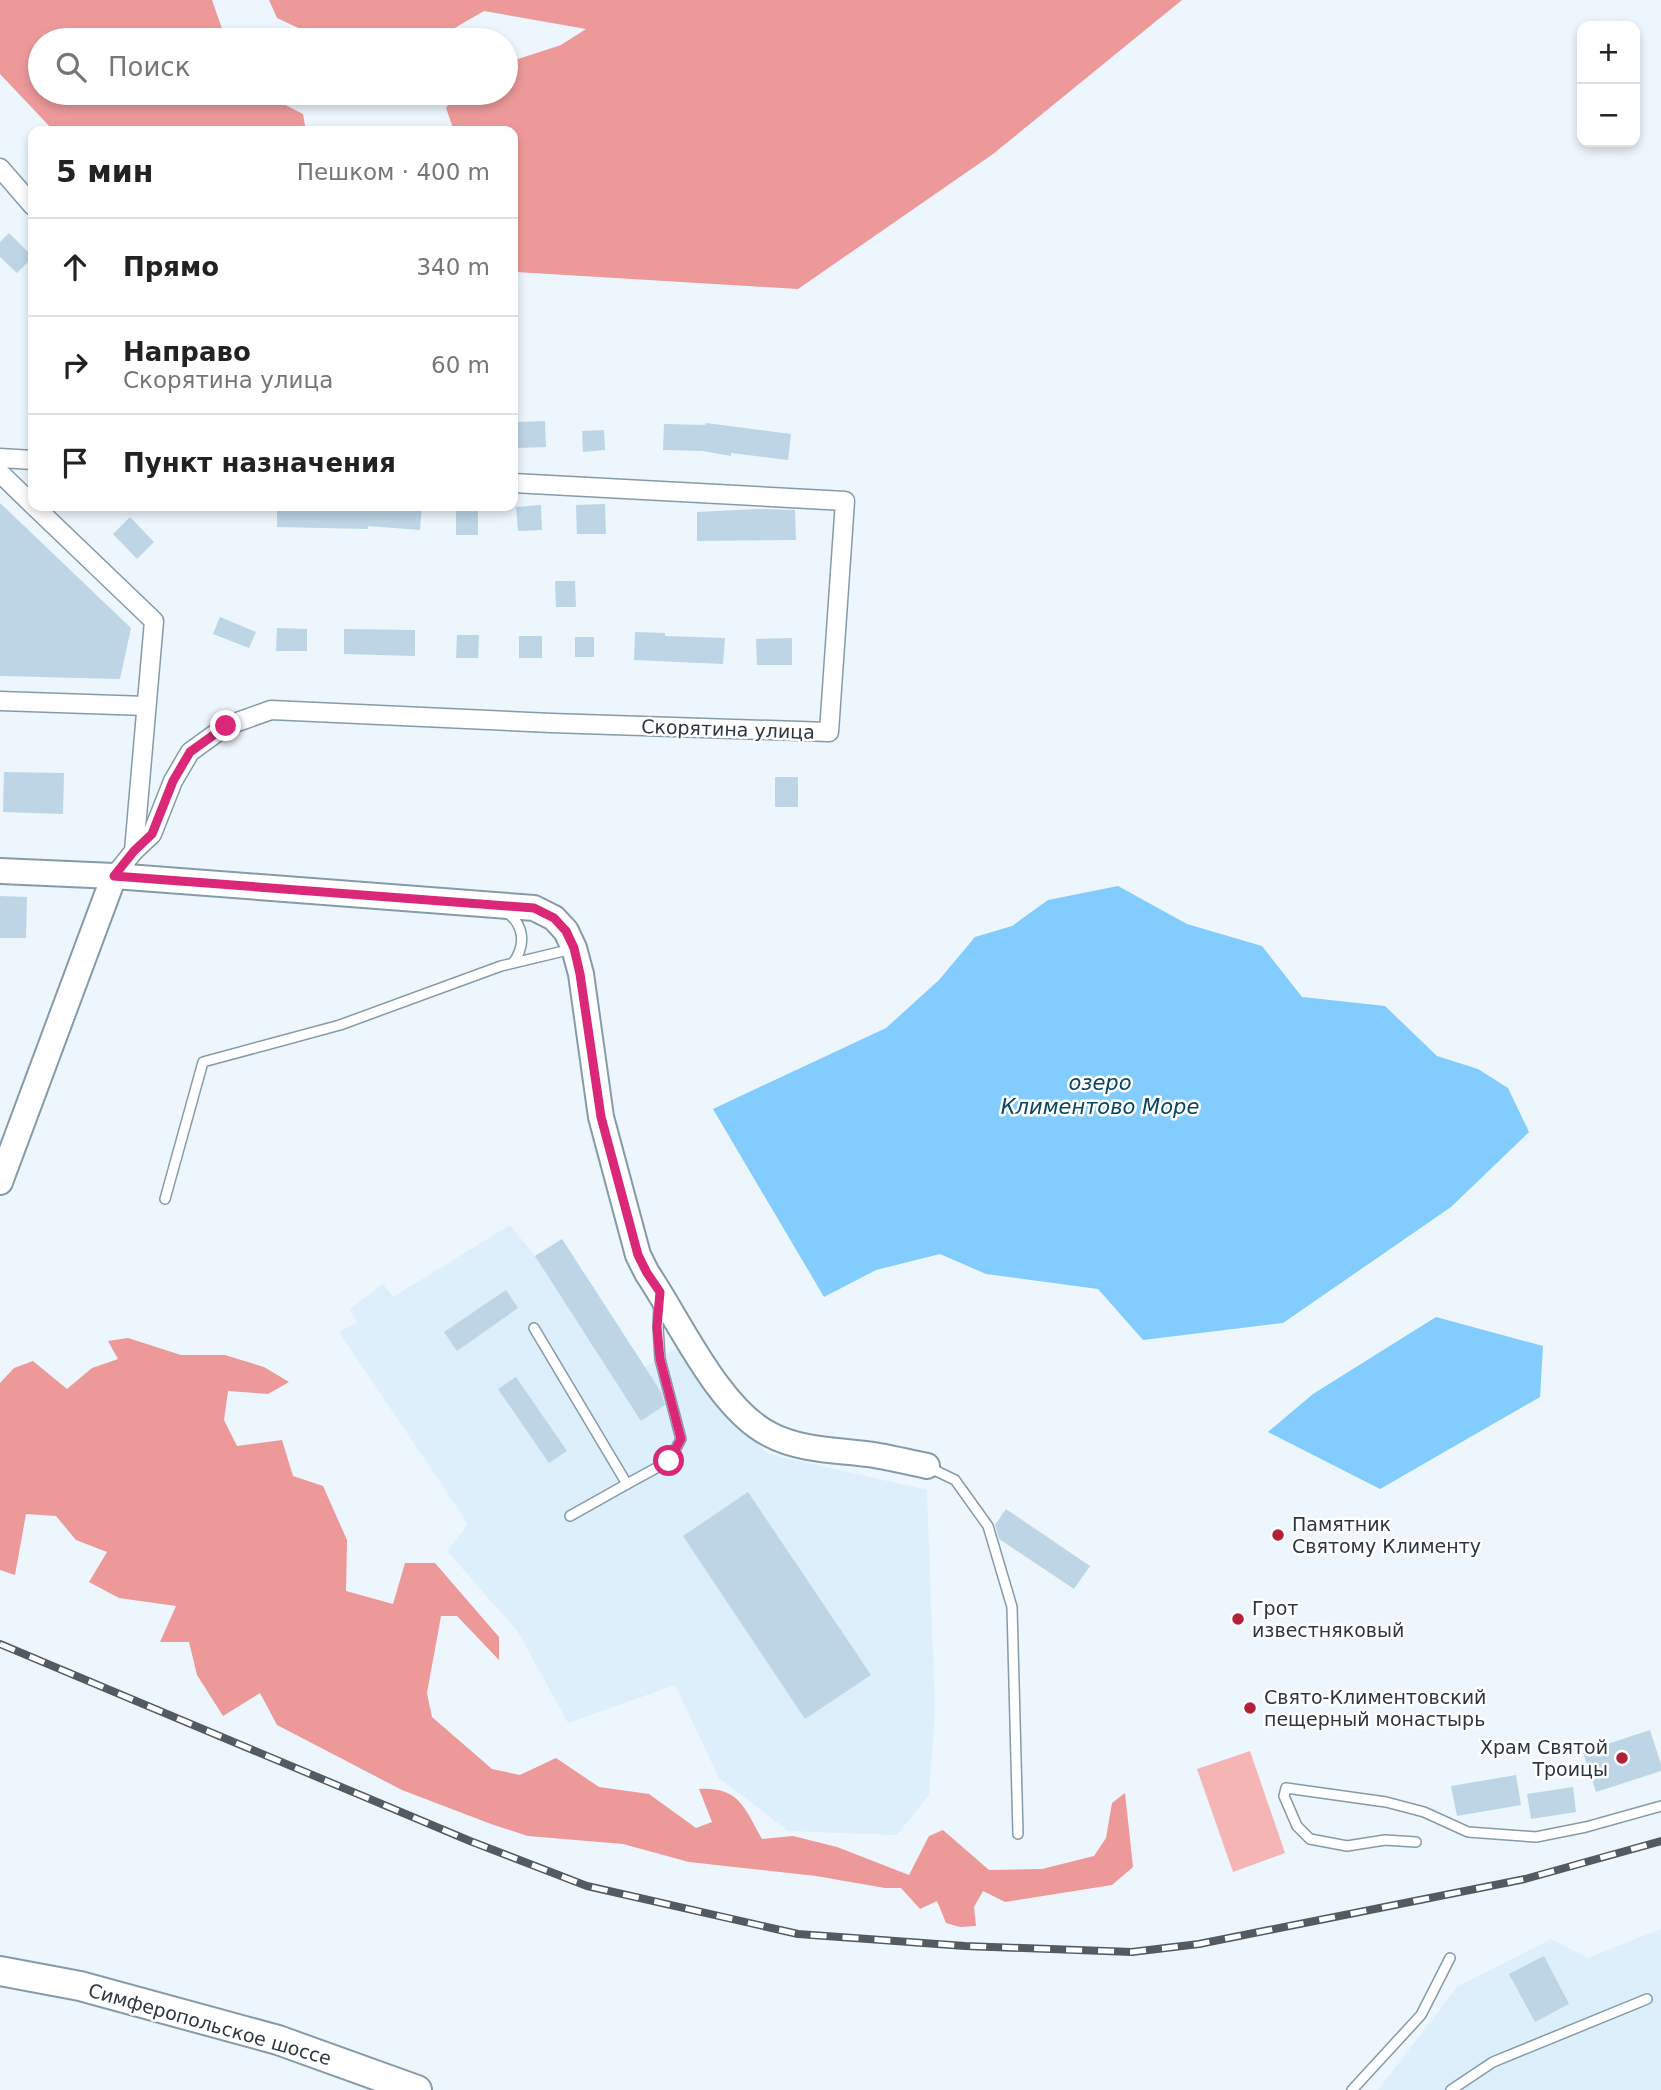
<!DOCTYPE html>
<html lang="ru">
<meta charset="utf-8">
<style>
:root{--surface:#fff;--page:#f2f2f2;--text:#222;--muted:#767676;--line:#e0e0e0}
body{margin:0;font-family:"DejaVu Sans",sans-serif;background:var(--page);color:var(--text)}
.controls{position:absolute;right:21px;top:21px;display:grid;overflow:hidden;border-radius:14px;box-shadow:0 4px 10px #0003}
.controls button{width:63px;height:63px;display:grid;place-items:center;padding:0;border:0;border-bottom:2px solid var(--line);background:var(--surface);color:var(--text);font:35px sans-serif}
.stop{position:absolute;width:21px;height:21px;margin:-16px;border:5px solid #db2777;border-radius:50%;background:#fff}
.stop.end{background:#db2777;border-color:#fff;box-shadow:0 2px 7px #0008}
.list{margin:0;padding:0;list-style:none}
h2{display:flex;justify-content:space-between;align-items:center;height:91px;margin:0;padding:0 28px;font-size:30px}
h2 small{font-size:23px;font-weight:400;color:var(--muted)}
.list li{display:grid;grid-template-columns:46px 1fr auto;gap:21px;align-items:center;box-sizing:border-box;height:98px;padding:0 28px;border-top:2px solid var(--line)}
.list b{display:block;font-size:26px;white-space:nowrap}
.list p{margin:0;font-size:23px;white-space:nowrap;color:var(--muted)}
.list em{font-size:23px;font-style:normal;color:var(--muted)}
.icon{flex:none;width:38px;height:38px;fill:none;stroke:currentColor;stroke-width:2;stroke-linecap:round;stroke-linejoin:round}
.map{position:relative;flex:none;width:1661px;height:2090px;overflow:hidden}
.search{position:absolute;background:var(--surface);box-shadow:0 4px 10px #0003;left:28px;top:28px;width:490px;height:77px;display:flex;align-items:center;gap:18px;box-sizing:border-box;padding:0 24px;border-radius:38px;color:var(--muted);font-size:26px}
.panel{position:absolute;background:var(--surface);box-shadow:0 4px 10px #0003;left:28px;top:126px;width:490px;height:385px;border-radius:14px}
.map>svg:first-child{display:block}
.built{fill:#dceffb}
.green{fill:#f5b5b5}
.forest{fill:#ed999a}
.water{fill:#82cdfd}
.building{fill:#bed5e5}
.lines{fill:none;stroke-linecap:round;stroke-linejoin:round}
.lane-casing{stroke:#859baa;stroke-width:12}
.street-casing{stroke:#859baa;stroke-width:21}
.secondary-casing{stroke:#859baa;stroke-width:28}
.primary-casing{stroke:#859baa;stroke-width:32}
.lane{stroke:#fff;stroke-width:9}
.street{stroke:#fff;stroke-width:18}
.secondary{stroke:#fff;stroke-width:24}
.primary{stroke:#fff;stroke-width:28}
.rail-casing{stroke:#515b61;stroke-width:8}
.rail{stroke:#fff;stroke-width:5;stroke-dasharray:16;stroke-linecap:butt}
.route{stroke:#db2777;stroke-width:9}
.poi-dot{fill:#b32038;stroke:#fff;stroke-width:2.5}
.labels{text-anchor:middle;stroke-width:5;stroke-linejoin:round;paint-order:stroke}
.street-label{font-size:19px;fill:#2c363c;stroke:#fff}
.poi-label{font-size:19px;fill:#2c363c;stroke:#fff;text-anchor:start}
.water-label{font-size:21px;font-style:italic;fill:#064564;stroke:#fff}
</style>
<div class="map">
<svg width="1661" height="2090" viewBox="0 0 1661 2090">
<rect width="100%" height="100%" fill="#edf6fd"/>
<g class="built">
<path d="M 510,1225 L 535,1256 L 562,1239 L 645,1367 L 683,1344 L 711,1400 L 768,1454 L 927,1490 L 935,1711 L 929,1795 L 897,1835 L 788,1831 L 719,1778 L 675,1685 L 568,1723 L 518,1632 L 447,1551 L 468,1524 L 339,1332 L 357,1322 L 350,1309 L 383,1284 L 393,1297 Z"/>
<path d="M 1661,1929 L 1661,2090 L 1378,2090 L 1457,1987 L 1551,1939 L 1588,1958 Z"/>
</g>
<path class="green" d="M 1250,1751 L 1285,1853 L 1233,1872 L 1197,1769 Z"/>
<g class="forest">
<path d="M 0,0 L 212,0 L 226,40 L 40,40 L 40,93 L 262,93 L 303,114 L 306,131 L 54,131 L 0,74 Z"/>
<path d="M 269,0 L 1182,0 L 993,154 L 798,289 L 516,272 L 513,267 L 513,131 L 454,131 L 446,108 L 457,93 L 506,93 L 506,63 L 561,45 L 586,29 L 484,11 L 439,37 L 416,40 L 324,40 L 277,18 Z"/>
<path d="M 128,1338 L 181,1355 L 225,1355 L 264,1367 L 289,1382 L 268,1394 L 228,1391 L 224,1420 L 237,1446 L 282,1440 L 293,1476 L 323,1486 L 347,1540 L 346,1591 L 393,1604 L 405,1563 L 435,1563 L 499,1637 L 499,1660 L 457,1616 L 441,1616 L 427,1693 L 432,1717 L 492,1769 L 520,1775 L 556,1758 L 599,1787 L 649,1794 L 696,1828 L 712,1822 L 699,1789 C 740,1787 744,1808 762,1839 L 793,1836 L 837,1847 L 909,1875 L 929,1836 L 943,1830 L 989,1870 L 1042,1869 L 1094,1856 L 1106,1838 L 1112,1803 L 1125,1793 L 1133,1867 L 1112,1885 L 1005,1902 L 983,1891 L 974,1907 L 976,1926 L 960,1927 L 946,1923 L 937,1901 L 920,1909 L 901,1888 L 885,1888 L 816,1876 L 689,1862 L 623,1844 L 528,1836 L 491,1824 L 402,1790 L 277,1725 L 260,1693 L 223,1716 L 197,1675 L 189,1642 L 160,1642 L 176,1606 L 119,1598 L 89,1582 L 107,1552 L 76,1540 L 56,1516 L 26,1514 L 15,1575 L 0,1570 L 0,1383 L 14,1368 L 33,1361 L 67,1389 L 92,1368 L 118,1359 L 108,1341 Z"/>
</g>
<g class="water">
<path d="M 1118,886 L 1187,924 L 1262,946 L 1302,997 L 1385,1006 L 1437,1056 L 1478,1069 L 1508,1088 L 1529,1132 L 1451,1207 L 1283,1323 L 1143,1340 L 1098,1289 L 986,1274 L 940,1254 L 876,1270 L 824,1297 L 713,1109 L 886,1028 L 939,980 L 975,937 L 1012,926 L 1048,900 Z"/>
<path d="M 1436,1317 L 1543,1346 L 1540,1397 L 1380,1489 L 1268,1432 L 1313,1394 Z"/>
</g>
<g class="building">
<path d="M 9,233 L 33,257 L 17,273 L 0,257 L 0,242 Z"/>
<path d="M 545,421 L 546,447 L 518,448 L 518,422 Z"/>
<path d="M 706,423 L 791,434 L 788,460 L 731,453 L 731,456 L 703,451 L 663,450 L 664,424 L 705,425 Z"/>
<path d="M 604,430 L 605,450 L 583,452 L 582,431 Z"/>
<path d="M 0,503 L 131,628 L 120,679 L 0,676 Z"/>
<path d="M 605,504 L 606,534 L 577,534 L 576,505 Z"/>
<path d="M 541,505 L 542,530 L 518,531 L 516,507 Z"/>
<path d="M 277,506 L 422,506 L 420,530 L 368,526 L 368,529 L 277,527 Z"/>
<rect x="456" y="506" width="22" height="29"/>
<path d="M 758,509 L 795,510 L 796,540 L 697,541 L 697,512 Z"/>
<path d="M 130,517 L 154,542 L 137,559 L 113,534 Z"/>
<path d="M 555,581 L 575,581 L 576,607 L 556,607 Z"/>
<path d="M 220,617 L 256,632 L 249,648 L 213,634 Z"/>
<path d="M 277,628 L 307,629 L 307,651 L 276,651 Z"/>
<path d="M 344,629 L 415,630 L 415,656 L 344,654 Z"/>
<path d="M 635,632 L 665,633 L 665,636 L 725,638 L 723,664 L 634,660 Z"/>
<path d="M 457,635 L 479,635 L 478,658 L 456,658 Z"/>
<rect x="519" y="636" width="23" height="22"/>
<rect x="575" y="637" width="19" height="20"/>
<path d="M 792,638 L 792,665 L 757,665 L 756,639 Z"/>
<path d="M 4,772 L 64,773 L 63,814 L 3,812 Z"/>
<rect x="775" y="777" width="23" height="30"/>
<path d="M 0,896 L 27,897 L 26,938 L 0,938 Z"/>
<path d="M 562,1239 L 661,1392 L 665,1405 L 641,1421 L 535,1256 Z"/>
<path d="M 506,1290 L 518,1308 L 457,1351 L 444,1332 Z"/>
<path d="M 516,1377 L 567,1451 L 549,1463 L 498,1389 Z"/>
<path d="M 748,1492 L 871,1675 L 805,1719 L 683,1536 Z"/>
<path d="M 1006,1509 L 1090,1566 L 1074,1589 L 999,1539 L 995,1525 Z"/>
<path d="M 1650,1730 L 1661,1764 L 1661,1771 L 1596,1792 L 1583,1752 Z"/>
<path d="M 1516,1775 L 1521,1805 L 1457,1816 L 1451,1786 Z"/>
<path d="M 1573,1787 L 1576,1812 L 1531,1819 L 1527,1794 Z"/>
<path d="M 1544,1956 L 1569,2004 L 1535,2022 L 1509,1974 Z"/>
</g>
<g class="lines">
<g class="lane-casing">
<g id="lane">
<path d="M 505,911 C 525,925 526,945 513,963"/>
<path d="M 165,1199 L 203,1062 L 340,1025 L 501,966 L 572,949"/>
<path d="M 534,1328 L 627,1484 L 669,1461 L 681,1439 L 660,1359 L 658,1327 L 659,1304"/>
<path d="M 928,1467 L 955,1480 L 988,1526 L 1012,1607 L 1018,1834"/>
<path d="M 570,1516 L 627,1484"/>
<path d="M 1416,1842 L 1385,1840 L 1347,1846 L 1310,1839 L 1297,1826 L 1284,1796 L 1286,1788 L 1386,1802 L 1424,1812 L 1468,1832 L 1536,1837 L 1586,1827 L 1661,1806"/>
<path d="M 1352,2090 L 1421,2015 L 1450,1958"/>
<path d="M 1451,2090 L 1493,2062 L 1647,1999"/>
</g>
</g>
<g class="street-casing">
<g id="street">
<path d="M 0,168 L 33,206"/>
<path d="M 0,458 L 33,460"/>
<path d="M 0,473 L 33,505"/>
<path d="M 34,506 L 154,621 L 134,851 L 114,876"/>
<path d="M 0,701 L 146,706"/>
<path d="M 134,851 L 152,834 L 173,781 L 190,752 L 226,726 L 271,710 L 551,723 L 829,732 L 845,501 L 513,483"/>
</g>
</g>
<g class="secondary-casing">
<g id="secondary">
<path d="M 0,871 L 114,876 L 495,905 L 534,908 L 554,918 L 566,931 L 574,948 L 581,974 L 601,1117 L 638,1255 L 647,1273 C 679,1320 718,1408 769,1434 C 800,1451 840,1450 874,1455 C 892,1458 909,1462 927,1466"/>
<path d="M 0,1182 L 114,876"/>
</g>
</g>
<g class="primary-casing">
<path id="primary" d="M 0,1971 L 80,1986 L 278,2040 L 417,2090"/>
</g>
<use href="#lane" class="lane"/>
<use href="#street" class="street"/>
<use href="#secondary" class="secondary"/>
<use href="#primary" class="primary"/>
<g class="rail-casing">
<path id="rail" d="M 0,1644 L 470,1841 L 587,1886 L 798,1934 L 965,1946 L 1132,1952 L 1199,1944 L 1525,1879 L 1661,1841"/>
</g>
<use href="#rail" class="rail"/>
</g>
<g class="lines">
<path class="route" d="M 226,726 L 190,752 L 173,781 L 152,834 L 134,851 L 114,876 L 534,908 L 554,918 L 566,931 L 574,948 L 580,974 L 601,1117 L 638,1255 L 647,1273 L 660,1292 L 657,1327 L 660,1359 L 681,1439 L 669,1461"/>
</g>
<g class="poi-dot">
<circle cx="1278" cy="1535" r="7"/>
<circle cx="1238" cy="1619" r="7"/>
<circle cx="1250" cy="1708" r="7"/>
<circle cx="1622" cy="1758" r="7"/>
</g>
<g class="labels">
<g class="street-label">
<text transform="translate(728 729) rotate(2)" y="7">Скорятина улица</text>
<text transform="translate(210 2024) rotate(16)" y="7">Симферопольское шоссе</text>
</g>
<g class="poi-label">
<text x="1292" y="1531">Памятник<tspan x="1292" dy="22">Святому Клименту</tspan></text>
<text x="1252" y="1615">Грот<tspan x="1252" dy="22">известняковый</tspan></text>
<text x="1264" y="1704">Свято-Климентовский<tspan x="1264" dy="22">пещерный монастырь</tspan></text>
<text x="1608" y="1754" text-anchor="end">Храм Святой<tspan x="1608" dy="22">Троицы</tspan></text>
</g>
<g class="water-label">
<text x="1100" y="1090">озеро<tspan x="1100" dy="24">Климентово Море</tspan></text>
</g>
</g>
</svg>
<div class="controls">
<button>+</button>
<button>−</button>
</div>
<div class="stop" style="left:669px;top:1461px"></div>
<div class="stop end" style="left:226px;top:726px"></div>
<div class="search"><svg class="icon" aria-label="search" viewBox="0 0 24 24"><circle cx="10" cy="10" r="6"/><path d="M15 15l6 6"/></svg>Поиск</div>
<section class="panel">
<h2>5 мин<small>Пешком · 400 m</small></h2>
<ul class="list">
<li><svg class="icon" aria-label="ahead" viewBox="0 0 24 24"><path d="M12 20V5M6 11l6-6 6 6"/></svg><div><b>Прямо</b></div><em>340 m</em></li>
<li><svg class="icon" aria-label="right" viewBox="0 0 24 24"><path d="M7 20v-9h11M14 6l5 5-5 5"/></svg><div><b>Направо</b><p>Скорятина улица</p></div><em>60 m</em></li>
<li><svg class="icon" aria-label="arrive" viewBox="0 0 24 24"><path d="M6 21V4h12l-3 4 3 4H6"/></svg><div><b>Пункт назначения</b></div></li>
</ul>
</section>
</div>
